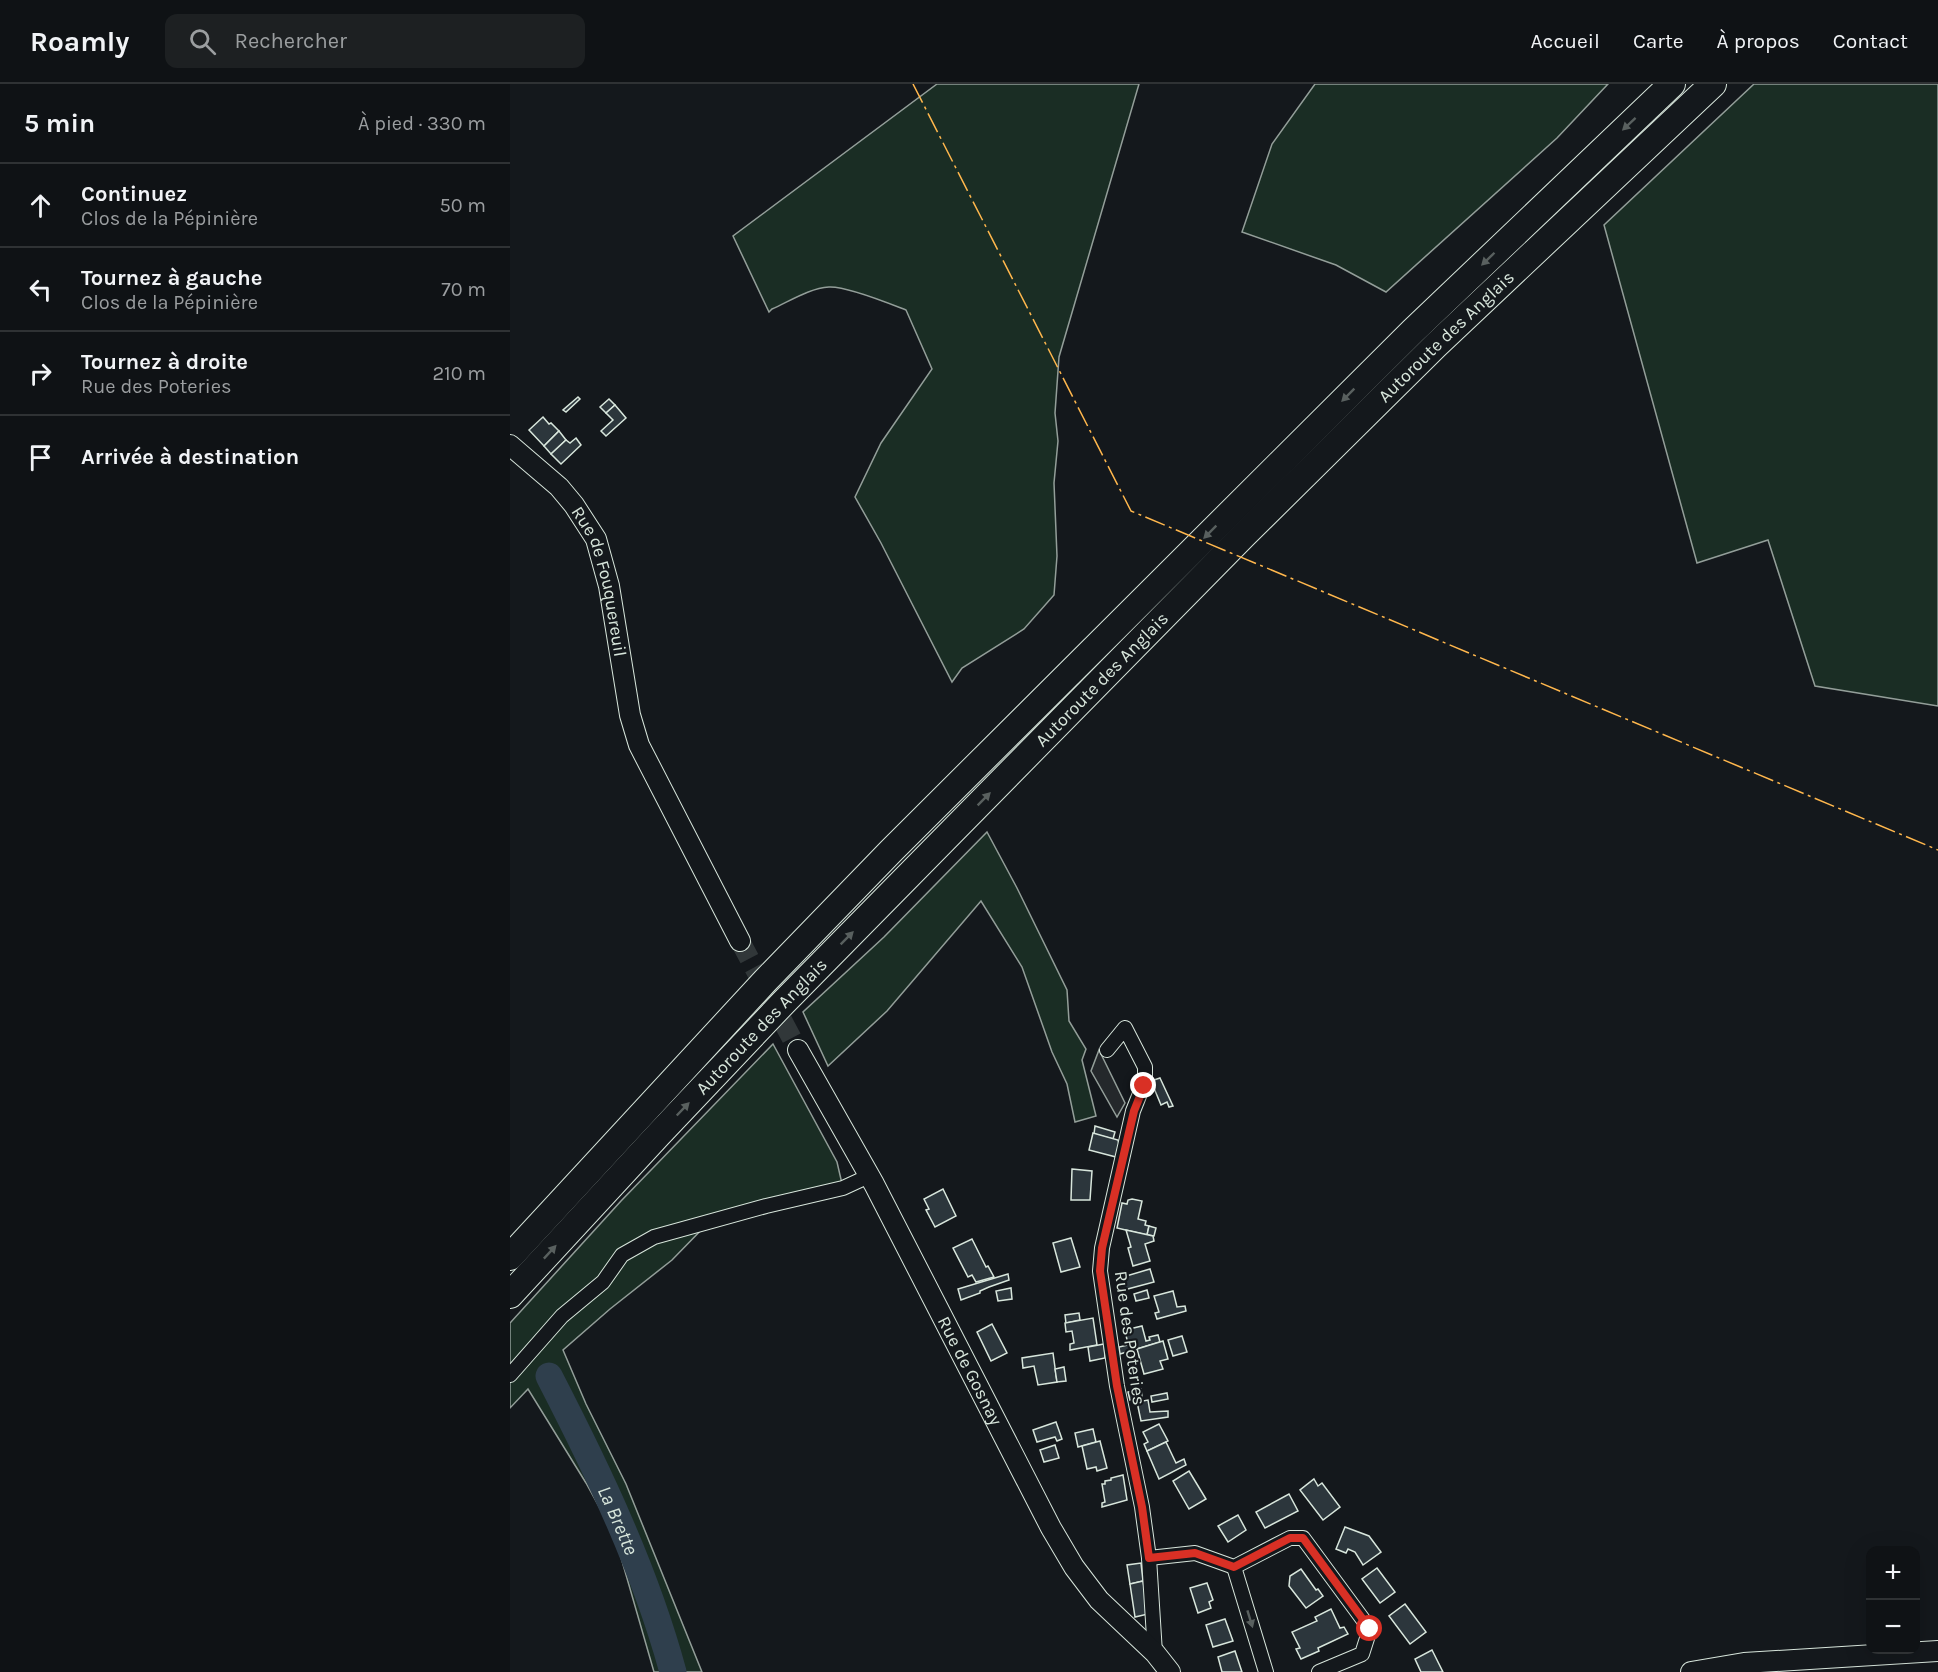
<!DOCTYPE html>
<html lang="fr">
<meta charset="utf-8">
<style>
:root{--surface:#0f1215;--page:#1d2022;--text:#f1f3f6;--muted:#9b9ea0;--line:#2f3234}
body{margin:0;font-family:Karla,sans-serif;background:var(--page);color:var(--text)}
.controls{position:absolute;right:18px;bottom:18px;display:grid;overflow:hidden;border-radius:12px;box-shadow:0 6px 24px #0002}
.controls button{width:54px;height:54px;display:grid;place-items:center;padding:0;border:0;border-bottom:2px solid var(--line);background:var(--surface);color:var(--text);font:30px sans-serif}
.stop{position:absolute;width:18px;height:18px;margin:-14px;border:4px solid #d93025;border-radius:50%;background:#fff}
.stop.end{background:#d93025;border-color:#fff;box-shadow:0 2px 6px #0008}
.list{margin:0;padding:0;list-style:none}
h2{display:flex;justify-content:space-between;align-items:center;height:78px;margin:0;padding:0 24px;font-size:26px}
h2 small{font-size:20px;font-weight:400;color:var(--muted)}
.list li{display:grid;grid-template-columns:39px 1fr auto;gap:18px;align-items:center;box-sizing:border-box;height:84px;padding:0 24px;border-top:2px solid var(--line)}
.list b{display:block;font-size:22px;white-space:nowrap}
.list p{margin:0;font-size:20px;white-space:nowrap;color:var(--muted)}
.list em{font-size:20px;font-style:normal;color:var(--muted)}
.icon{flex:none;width:33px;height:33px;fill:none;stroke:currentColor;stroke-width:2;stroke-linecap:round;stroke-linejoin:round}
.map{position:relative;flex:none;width:1428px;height:1588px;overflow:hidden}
header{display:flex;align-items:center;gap:36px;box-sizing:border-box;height:84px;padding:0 30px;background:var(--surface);border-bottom:2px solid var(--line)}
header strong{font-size:28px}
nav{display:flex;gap:33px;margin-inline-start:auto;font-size:21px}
.search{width:420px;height:54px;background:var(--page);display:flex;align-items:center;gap:15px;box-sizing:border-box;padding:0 21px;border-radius:12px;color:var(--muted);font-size:22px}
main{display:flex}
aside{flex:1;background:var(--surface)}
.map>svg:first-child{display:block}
.green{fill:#1a2d24;stroke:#939e99;stroke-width:1.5}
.parking{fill:#24282b;stroke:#939e99;stroke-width:1.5}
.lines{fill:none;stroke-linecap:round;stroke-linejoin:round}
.river{stroke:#2f3f4d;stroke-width:27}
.building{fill:#2c363c;stroke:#d8e6dc;stroke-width:1.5}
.secondary-tunnel{stroke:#313739;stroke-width:20;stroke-dasharray:20 10;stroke-linecap:butt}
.street-casing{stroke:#d8e6dc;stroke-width:16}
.secondary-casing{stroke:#d8e6dc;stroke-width:22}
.highway-casing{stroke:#d8e6dc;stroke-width:28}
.street{stroke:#14181c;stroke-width:14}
.secondary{stroke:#14181c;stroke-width:20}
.highway{stroke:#14181c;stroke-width:26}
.power{stroke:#ffb74d;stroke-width:1.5;stroke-dasharray:21 4.5 3 4.5;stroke-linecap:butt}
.oneway{fill:#59605f}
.route{stroke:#d93025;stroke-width:8}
.labels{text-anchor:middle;stroke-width:4.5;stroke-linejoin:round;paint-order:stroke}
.street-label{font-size:18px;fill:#d8e6dc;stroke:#14181c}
.water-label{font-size:20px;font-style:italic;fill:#d8e6dc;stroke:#14181c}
</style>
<header>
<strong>Roamly</strong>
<div class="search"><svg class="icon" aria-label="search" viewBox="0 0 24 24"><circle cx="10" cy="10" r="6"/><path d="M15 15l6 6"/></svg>Rechercher</div>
<nav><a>Accueil</a><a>Carte</a><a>À propos</a><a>Contact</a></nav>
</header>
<main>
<aside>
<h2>5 min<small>À pied · 330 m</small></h2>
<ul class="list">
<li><svg class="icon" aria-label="ahead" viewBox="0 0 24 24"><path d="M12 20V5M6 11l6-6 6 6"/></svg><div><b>Continuez</b><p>Clos de la Pépinière</p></div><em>50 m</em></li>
<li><svg class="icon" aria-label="left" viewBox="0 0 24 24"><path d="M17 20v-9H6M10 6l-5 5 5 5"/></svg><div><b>Tournez à gauche</b><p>Clos de la Pépinière</p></div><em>70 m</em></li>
<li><svg class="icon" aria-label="right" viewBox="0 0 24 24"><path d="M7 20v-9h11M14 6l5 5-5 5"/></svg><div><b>Tournez à droite</b><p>Rue des Poteries</p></div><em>210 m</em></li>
<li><svg class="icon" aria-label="arrive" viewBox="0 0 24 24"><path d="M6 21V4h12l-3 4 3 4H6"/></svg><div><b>Arrivée à destination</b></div></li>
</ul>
</aside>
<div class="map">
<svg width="1428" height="1588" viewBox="0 0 1428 1588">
<rect width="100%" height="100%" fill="#14181c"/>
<g class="green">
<path d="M 427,0 L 629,0 L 549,273 L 545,329 L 548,357 L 544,399 L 547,472 L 544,511 L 514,545 L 452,584 L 442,598 L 371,459 L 345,413 L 371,359 L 422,285 L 396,226 C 378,219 337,202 319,203 C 300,204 280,217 262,225 L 259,228 L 223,152 Z"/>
<path d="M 805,0 L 1098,0 L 1047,54 L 876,208 L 826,181 L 732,148 L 762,60 Z"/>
<path d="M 1244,0 L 1428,0 L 1428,622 L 1305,602 L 1258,456 L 1187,479 L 1094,141 Z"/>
<path d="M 477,748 L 507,804 L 557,906 L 559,937 L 576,965 L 572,976 L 586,1032 L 565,1038 L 557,1000 L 542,968 L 512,883 L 471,817 L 377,927 L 318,982 L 293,928 L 374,853 Z"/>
<path d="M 263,960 L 327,1078 L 333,1104 L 200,1137 L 162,1176 L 100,1225 L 53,1266 L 76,1320 L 116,1400 L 192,1588 L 144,1588 L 108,1463 L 92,1428 L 76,1399 L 18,1305 L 0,1324 L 0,1239 L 111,1117 Z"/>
</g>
<path class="parking" d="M 589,966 L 615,1019 L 607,1033 L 581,987 Z"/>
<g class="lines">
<path class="river" id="s1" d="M 39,1292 C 88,1387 135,1485 163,1588"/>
</g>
<g class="building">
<path d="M 68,313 L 70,315 L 56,328 L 53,326 Z"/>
<path d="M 99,315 L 105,321 L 96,329 L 90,323 Z"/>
<path d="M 105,321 L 116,334 L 96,352 L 91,347 L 103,336 L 96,329 Z"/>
<path d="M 33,333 L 39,340 L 41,339 L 49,347 L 34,362 L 19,346 Z"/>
<path d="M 49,347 L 56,356 L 41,370 L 34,362 Z"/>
<path d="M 66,354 L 71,361 L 51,380 L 41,370 L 56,356 L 60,359 Z"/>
<path d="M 650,994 L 663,1022 L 659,1023 L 657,1018 L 651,1021 L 641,997 Z"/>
<path d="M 585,1042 L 605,1048 L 603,1055 L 584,1050 Z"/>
<path d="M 583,1049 L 608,1056 L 609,1060 L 606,1073 L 579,1066 Z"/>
<path d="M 562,1085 L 582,1087 L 580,1116 L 561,1116 Z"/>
<path d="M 433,1105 L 446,1132 L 425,1143 L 416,1126 L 419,1125 L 414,1115 Z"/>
<path d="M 622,1115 L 632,1117 L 628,1135 L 636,1137 L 635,1141 L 639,1142 L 637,1151 L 607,1144 L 612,1119 L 617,1120 L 618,1116 Z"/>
<path d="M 639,1142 L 646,1144 L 644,1152 L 637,1151 Z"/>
<path d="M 616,1146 L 643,1152 L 644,1157 L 635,1160 L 640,1177 L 623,1182 L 618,1164 L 621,1163 Z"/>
<path d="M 561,1154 L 570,1183 L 551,1188 L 543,1159 Z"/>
<path d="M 462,1155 L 476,1183 L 478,1182 L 484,1193 L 466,1198 L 462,1191 L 458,1193 L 443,1164 Z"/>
<path d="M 640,1185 L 644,1198 L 610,1207 L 606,1195 Z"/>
<path d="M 498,1190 L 499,1196 L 479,1203 L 470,1207 L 470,1209 L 451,1216 L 448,1205 Z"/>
<path d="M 501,1204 L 502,1215 L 488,1217 L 486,1207 Z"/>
<path d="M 637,1206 L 639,1214 L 626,1217 L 624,1210 Z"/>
<path d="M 663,1207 L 667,1223 L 675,1222 L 676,1227 L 647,1235 L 645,1229 L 649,1228 L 644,1212 Z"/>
<path d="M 569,1229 L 570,1236 L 556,1239 L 555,1231 Z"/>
<path d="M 583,1234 L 587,1261 L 560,1266 L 560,1260 L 564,1259 L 562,1247 L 556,1248 L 555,1239 Z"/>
<path d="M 482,1240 L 497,1269 L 481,1277 L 467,1248 Z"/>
<path d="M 632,1242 L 636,1257 L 640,1256 L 639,1253 L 648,1251 L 650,1258 L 610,1270 L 609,1263 L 618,1261 L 615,1246 Z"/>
<path d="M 672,1252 L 677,1268 L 663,1272 L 658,1256 Z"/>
<path d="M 653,1257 L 658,1275 L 650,1277 L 653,1285 L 634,1290 L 627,1265 Z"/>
<path d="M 594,1260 L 595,1274 L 580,1277 L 578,1263 Z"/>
<path d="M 543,1269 L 547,1298 L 528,1301 L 524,1282 L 513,1284 L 512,1274 Z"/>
<path d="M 554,1283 L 556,1297 L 547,1298 L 545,1285 Z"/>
<path d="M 631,1305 L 632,1313 L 620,1316 L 618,1308 Z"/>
<path d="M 657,1309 L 658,1315 L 642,1318 L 641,1312 Z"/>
<path d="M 638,1316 L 640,1328 L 658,1327 L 658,1333 L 631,1337 L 627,1318 Z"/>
<path d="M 546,1338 L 552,1355 L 547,1357 L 545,1353 L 527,1358 L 523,1346 Z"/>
<path d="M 649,1340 L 658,1357 L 637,1367 L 634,1360 L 638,1358 L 633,1348 Z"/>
<path d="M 583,1345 L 586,1358 L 568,1363 L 565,1349 Z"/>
<path d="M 590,1357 L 597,1384 L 587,1387 L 586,1383 L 577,1385 L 572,1362 Z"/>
<path d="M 656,1358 L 666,1379 L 674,1375 L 676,1381 L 649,1395 L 637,1367 Z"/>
<path d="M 545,1361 L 549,1374 L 534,1378 L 530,1366 Z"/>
<path d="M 679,1387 L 696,1415 L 679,1425 L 663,1397 Z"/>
<path d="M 613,1391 L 617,1416 L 592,1423 L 592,1419 L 595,1418 L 592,1400 L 595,1400 L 595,1397 L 601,1396 L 601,1394 Z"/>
<path d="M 804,1395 L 808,1402 L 812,1399 L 830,1423 L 813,1436 L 790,1406 Z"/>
<path d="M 779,1410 L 788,1427 L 755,1444 L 746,1428 Z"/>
<path d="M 728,1431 L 736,1446 L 718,1458 L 708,1442 Z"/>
<path d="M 835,1443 L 859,1452 L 871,1468 L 853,1481 L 845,1468 L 838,1465 L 836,1469 L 826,1465 Z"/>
<path d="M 631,1479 L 633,1497 L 620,1500 L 617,1481 Z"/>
<path d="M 867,1484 L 885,1508 L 870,1519 L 852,1495 Z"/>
<path d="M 791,1485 L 806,1506 L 808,1505 L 813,1512 L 796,1524 L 779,1502 L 780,1492 Z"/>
<path d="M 633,1497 L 638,1530 L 625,1533 L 620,1500 Z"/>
<path d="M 697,1499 L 703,1516 L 699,1518 L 701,1524 L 688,1529 L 680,1504 Z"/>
<path d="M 895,1520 L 916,1548 L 900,1560 L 879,1532 Z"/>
<path d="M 821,1525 L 830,1544 L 834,1543 L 838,1550 L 808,1564 L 809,1567 L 791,1575 L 786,1565 L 790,1564 L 782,1548 L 807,1537 L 805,1533 Z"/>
<path d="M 715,1535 L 723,1557 L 703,1563 L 696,1541 Z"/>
<path d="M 922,1566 L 933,1588 L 911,1588 L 905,1575 Z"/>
<path d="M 725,1567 L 732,1588 L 712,1588 L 708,1573 Z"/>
</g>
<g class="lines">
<path class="secondary-tunnel" d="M 230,857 L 288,966"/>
<g class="street-casing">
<g id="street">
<path d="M 597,966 L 615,944 L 635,983 L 635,997 L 623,1027 L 592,1164 L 590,1187 L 607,1302 L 632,1423 L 639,1474 L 645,1569"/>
<path d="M 0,1291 L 52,1232 L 93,1198 L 112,1171 L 144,1153 L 256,1122 L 333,1104 L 359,1092"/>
<path d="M 639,1474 L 685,1469 L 724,1483 L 780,1454 L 793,1454 L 860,1545 L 852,1570 L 809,1588"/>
<path d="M 724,1483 L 756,1588"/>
</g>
</g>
<g class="secondary-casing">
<g id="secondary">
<path id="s2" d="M 0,361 L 49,403 L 64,421 L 86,455 L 99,502 L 120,631 L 129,661 L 230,857"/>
<path id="s3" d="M 288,966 L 364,1100 L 541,1444 L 564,1483 L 589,1516 L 645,1569 L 660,1588"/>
<path d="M 1181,1588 L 1234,1579 L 1428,1567"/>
</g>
</g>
<g class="highway-casing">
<g id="highway">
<path d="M 0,1173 L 255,897 L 381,767 L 903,247 L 1162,0"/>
<path id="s4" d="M 0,1211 L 148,1051 L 274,918 L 734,451 L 926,261 L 1203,0"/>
</g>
</g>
<use href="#street" class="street"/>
<use href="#secondary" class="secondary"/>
<use href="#highway" class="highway"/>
<path class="power" d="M 403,0 L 621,427 L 1428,766"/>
</g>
<defs><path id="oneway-solid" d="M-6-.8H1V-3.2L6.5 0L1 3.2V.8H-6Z" transform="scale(1.5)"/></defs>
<g class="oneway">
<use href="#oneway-solid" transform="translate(1119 40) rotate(137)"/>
<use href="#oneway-solid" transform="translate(978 175) rotate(136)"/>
<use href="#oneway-solid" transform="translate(838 311) rotate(135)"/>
<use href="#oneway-solid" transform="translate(700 448) rotate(135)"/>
<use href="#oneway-solid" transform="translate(474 715) rotate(-45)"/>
<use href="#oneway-solid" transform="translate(337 854) rotate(-45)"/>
<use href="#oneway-solid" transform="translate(173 1025) rotate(-46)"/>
<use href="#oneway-solid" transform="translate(40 1168) rotate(-47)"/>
<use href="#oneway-solid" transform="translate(740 1535) rotate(73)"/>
</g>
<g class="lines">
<path class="route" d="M 634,1002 L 624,1027 L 592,1164 L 590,1187 L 607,1302 L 632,1423 L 639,1474 L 685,1469 L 724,1483 L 780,1454 L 793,1454 L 860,1545"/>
</g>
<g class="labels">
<g class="street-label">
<text dy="6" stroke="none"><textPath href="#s4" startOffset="1340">Autoroute des Anglais</textPath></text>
<text dy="6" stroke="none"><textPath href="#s2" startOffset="170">Rue de Fouquereuil</textPath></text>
<text dy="6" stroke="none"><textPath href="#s4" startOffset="854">Autoroute des Anglais</textPath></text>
<text dy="6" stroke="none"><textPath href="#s4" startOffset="368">Autoroute des Anglais</textPath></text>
<text transform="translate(620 1254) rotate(82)" y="6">Rue des Poteries</text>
<text dy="6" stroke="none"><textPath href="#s3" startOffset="364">Rue de Gosnay</textPath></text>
</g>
<g class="water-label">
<text dy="7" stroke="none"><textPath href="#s1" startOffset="160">La Brette</textPath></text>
</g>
</g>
</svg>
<div class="controls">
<button>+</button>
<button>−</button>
</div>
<div class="stop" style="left:860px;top:1545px"></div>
<div class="stop end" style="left:634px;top:1002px"></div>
</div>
</main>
